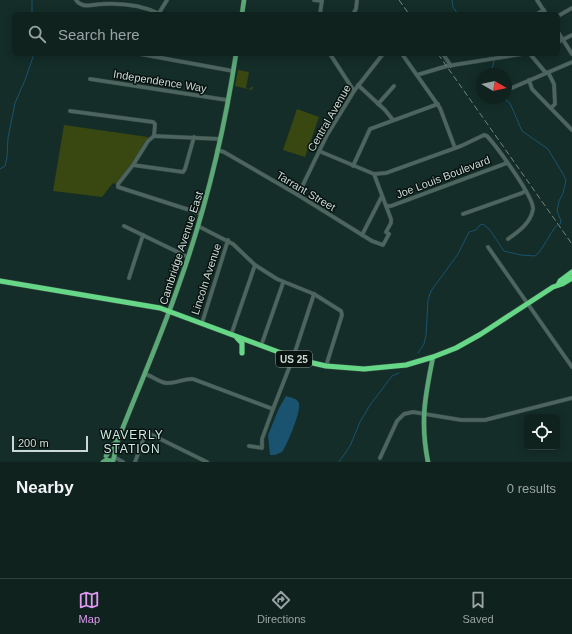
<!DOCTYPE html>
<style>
:root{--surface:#0f221e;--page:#182a27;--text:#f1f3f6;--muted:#9ba4a4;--line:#2f3f3c;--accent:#de98f2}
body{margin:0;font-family:Helvetica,sans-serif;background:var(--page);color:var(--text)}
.controls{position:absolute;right:12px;bottom:12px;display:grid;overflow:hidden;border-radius:6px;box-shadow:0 2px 10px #0003}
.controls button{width:36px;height:36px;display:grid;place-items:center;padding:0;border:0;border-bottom:1px solid var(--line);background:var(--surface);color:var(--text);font:20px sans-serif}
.compass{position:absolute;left:476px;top:68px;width:36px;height:36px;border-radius:50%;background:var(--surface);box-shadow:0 2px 10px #0003;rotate:99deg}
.scale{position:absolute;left:12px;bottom:10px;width:76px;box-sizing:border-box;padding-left:4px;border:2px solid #cbd9d5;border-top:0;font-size:11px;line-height:14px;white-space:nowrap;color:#cbd9d5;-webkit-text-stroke:3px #081310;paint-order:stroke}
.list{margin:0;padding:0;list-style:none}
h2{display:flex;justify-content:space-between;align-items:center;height:52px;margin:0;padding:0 16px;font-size:17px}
h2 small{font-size:13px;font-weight:400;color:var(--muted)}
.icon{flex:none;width:22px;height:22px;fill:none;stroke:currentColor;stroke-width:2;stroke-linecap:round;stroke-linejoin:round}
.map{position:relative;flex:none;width:572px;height:462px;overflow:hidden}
.search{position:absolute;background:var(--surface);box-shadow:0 2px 10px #0003;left:12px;right:12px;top:12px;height:44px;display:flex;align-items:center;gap:10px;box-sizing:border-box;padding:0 14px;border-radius:6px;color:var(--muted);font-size:15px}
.sheet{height:116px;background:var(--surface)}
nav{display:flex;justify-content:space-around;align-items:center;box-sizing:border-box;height:56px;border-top:1px solid var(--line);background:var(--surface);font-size:11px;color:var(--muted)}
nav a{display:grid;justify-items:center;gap:2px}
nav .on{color:var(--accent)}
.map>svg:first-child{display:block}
.green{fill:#394710}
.water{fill:#1a536f}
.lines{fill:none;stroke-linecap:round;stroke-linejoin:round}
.stream{stroke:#1a536f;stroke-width:1}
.minor-casing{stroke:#354843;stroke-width:4.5}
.major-casing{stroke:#354843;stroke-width:5.5}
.highway-casing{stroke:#354843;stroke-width:6}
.minor{stroke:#4c655f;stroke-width:3.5}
.major{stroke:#5ba976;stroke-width:4.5}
.highway{stroke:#65d786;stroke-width:5}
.rail{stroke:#728681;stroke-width:1;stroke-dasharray:6 3;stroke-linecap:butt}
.labels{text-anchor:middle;stroke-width:3;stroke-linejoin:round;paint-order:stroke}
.shield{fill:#081310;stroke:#909e9a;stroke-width:1}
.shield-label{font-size:10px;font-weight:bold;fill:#cbd9d5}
.street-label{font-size:11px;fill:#cbd9d5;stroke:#081310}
.neighbourhood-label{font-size:12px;letter-spacing:1px;fill:#ceebe4;stroke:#081310}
</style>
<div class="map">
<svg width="572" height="462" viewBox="0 0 572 462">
<rect width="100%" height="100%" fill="#142d28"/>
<g class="green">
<path d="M 238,70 L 249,72 L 246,88 L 250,89 L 251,87 L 253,87 L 252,90 L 235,86 Z"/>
<path d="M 297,109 L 319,117 L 305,157 L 283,150 Z"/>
<path d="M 64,125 L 148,137 L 133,162 L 115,184 L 113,183 L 102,197 L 53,191 Z"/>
</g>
<path class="water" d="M 286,396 C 291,398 298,398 299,404 C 301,412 287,445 282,452 L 275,455 L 270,455 L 268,435 L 279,408 Z"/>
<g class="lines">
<g class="stream">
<path d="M 452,0 L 453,7 L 458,14"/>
<path d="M 32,14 L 32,0"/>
<path d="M 489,54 L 490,57"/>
<path d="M 490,74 L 494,62 L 493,61"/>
<path d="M 503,98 L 510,103 L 522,131 L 548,149 L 563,174 L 566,180 L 565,185 L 563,193 L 559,201 L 557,211 L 561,221 L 560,224"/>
<path d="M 0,169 L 5,166 L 7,157 L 8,138 L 15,103 L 25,80 L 34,54"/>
<path d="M 418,353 L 424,344 L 426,335 L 428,300 L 431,291 L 458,254 L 469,232 L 476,230 L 480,225 L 483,224 L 490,230 L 504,251 L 521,255 L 535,256 C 543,250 549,234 557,225"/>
<path d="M 339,462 L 350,446 L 360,422 L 370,405 L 392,376 L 399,373"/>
</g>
<g class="minor-casing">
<g id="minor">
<path d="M 76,0 C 78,3 80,4 83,5 C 89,7 96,4 102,4 C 122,3 142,5 160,14"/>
<path d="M 314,0 L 322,1"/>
<path d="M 537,0 L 546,14"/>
<path d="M 159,13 L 167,0"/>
<path d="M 320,14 L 322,0"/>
<path d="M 353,14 L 356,9 L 357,0"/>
<path d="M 537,14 L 544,10"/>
<path d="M 558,16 L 572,8"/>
<path d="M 558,32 L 572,54"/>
<path d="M 558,42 L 572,35"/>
<path d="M 140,54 L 233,71"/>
<path d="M 330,54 L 354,91"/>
<path d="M 402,54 L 440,108 L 455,148"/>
<path d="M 443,54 L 451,66"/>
<path d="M 530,54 L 546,73"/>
<path d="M 548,72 L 554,84 L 555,104 L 551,108"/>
<path d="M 417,75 L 447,66 L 522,54"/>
<path d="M 90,79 L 227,100"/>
<path d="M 529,80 L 532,89 L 572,130"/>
<path d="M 358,85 L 385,110 L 393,120"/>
<path d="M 507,90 L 572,62"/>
<path d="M 378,104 L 394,86"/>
<path d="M 70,111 L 153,122 L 155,124 L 154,136"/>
<path d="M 154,136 L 148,141 L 133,165 L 118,184 L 118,187 L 202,214"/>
<path d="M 154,136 L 220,139"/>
<path d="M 217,150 L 224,152 L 298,195 L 372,241 L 383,245 L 389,234 L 386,232 L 391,223 L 391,219 L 374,174 L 319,151"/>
<path d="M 133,165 L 183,172 L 185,169 L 194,137"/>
<path d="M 353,166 L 370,129 L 438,104"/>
<path d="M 374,174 L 386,173 L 461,146 L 484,135 L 487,136 C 497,147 534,197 533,209 C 531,223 518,232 508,239"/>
<path d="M 298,195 L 327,135 L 354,91 L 383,54"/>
<path d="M 386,206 L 391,206 L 507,163"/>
<path d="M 463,214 L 522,193 L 525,191"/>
<path d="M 124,226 L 188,257"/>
<path d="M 198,226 L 233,244 L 255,265 L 277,279 L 314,294 L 341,311 L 342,315 L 326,366"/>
<path d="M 362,235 L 382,196"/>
<path d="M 488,247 L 572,367"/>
<path d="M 129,278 L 143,235"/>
<path d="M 202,323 L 228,240"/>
<path d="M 231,335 L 255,265"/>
<path d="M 261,346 L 283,283"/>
<path d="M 145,374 C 152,376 159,382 166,383 C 176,384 184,378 193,379 L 273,409 L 293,358 L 314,294"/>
<path d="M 249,446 L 262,448 L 262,439 L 273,409"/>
<path d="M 114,457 L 123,462"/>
<path d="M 380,458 L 397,421 L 404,414 L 413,412 L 461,420 L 485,420 L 572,398"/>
<path d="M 135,462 L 146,432 L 207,462"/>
</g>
</g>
<g class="major-casing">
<g id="major">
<path d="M 242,14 L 244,0"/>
<path d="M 106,456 L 114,444 L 118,440"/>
<path d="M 103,462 L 106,460 L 113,461 L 118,440 C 138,389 160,339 178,287 C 205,212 224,133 236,54"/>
<path d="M 428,462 C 420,422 425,396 433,357"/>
</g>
</g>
<g class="highway-casing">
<g id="highway">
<path d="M 0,281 L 160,308 L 300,360 L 326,366 L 364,369 L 406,365 L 433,357 L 456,348 L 481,334 L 553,287 L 562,284 L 572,278"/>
<path d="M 558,285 L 560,281 L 572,272"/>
<path d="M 237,338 L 242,343 L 242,353"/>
</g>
</g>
<use href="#minor" class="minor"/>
<use href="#major" class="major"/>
<use href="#highway" class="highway"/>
<g class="rail">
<path d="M 399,0 L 409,14"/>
<path d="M 438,54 L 572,244"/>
</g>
</g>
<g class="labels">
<rect class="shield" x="276" y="351" width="36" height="16" rx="3"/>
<g class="shield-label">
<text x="294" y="363">US 25</text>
</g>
<g class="street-label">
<text transform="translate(160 81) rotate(9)" y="4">Independence Way</text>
<text transform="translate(329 118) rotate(-60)" y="4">Central Avenue</text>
<text transform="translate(443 177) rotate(-21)" y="4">Joe Louis Boulevard</text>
<text transform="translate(306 191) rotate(31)" y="4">Tarrant Street</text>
<text transform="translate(181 248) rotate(-72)" y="4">Cambridge Avenue East</text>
<text transform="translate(206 279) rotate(-72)" y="4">Lincoln Avenue</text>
</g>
<g class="neighbourhood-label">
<text x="132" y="439">WAVERLY<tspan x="132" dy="14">STATION</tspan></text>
</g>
</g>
</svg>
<div class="controls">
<button><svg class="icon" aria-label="locate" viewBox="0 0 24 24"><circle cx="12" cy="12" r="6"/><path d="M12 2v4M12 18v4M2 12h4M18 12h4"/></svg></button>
</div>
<svg class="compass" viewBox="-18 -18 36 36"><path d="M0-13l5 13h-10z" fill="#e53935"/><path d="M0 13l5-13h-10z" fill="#9ba4a4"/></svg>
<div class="scale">200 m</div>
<div class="search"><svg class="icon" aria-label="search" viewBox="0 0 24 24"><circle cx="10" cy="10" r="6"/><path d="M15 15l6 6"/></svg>Search here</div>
</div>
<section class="sheet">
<h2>Nearby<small>0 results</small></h2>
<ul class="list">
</ul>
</section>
<nav>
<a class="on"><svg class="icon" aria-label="map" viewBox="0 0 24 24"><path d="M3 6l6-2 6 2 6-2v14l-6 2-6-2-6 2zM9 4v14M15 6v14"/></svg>Map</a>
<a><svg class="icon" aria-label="directions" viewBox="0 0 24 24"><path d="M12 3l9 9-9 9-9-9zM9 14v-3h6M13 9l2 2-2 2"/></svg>Directions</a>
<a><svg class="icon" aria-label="saved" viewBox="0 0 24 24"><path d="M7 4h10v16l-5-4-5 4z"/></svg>Saved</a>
</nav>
